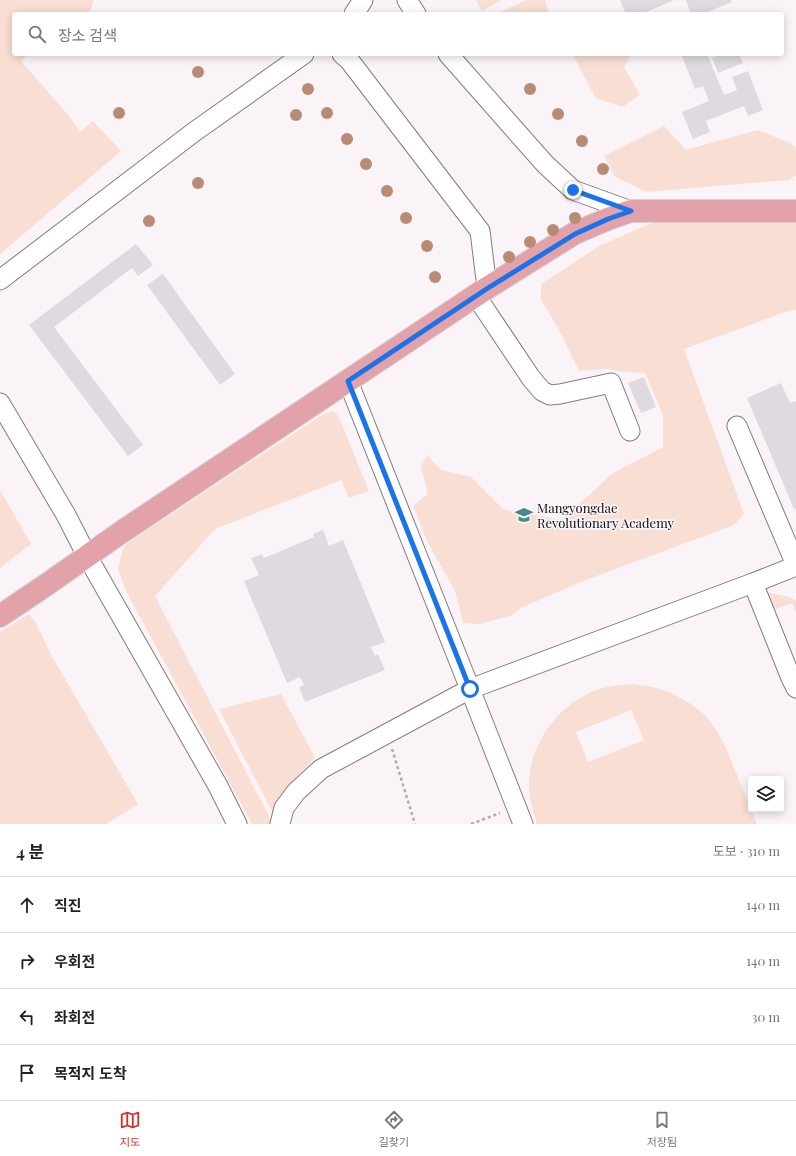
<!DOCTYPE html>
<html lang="ko">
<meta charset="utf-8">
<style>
:root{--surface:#fff;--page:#f6f6f6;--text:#222;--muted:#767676;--line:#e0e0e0;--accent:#d93025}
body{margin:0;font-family:"Playfair Display","Noto Sans KR",serif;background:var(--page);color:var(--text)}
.controls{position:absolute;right:12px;bottom:12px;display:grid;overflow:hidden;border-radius:4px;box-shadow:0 2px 10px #0003}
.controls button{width:36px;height:36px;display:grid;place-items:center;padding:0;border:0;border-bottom:1px solid var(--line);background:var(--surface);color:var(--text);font:20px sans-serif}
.stop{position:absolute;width:12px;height:12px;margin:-9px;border:3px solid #1a73e8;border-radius:50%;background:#fff}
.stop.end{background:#1a73e8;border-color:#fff;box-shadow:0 1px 4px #0008}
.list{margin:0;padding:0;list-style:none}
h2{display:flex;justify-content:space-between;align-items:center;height:52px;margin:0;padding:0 16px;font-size:17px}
h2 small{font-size:13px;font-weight:400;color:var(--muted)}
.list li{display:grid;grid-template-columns:26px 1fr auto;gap:12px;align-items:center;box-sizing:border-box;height:56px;padding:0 16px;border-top:1px solid var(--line)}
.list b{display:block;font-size:15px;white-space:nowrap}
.list em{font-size:13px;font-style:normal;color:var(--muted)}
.icon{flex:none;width:22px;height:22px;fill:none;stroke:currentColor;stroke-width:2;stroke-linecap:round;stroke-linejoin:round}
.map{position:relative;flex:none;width:796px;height:824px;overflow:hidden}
.search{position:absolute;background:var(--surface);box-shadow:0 2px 10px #0003;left:12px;right:12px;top:12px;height:44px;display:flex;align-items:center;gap:10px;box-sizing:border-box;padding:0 14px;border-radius:4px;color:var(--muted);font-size:15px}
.sheet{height:276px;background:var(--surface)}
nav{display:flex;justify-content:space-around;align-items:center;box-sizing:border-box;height:56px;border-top:1px solid var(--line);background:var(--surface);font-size:11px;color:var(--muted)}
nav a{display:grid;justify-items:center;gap:2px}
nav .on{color:var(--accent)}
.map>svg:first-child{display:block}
.green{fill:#f8ded3;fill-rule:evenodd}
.building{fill:#dedae0}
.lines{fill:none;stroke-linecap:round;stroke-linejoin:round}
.minor-casing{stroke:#827c7f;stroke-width:21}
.major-casing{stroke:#d4d3d4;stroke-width:24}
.path{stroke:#b0aaae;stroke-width:2.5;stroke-dasharray:3 3;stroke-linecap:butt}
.minor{stroke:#fff;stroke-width:19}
.major{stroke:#e3a2aa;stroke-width:22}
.tree{fill:#b98b74}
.route{stroke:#1a73e8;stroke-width:5}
.labels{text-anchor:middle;stroke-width:3.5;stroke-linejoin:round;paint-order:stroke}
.poi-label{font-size:13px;fill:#0f0c0e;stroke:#faf3f7;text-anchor:start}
</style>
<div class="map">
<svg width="796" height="824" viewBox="0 0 796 824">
<rect width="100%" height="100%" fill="#faf3f7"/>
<g class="green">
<path d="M 0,0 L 94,0 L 91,9 L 87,14 L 14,14 L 14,54 L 28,54 L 21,61 L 68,115 L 80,132 L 93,121 L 121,151 L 0,254 Z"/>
<path d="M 476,0 L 502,0 L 482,11 Z"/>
<path d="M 527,0 L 545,0 L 549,14 L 499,14 L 498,13 Z"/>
<path d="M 573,54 L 631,54 L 624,67 L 640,95 L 622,107 L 596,98 L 581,71 Z"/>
<path d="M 664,126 L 686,150 L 758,130 L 790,143 L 796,148 L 796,175 L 789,180 L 647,192 L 615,177 L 604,156 Z"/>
<path d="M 796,215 L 796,310 L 785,312 L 684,349 L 744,514 L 734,525 L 583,581 L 521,608 L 510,616 L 480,624 L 463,623 L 455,591 L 427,541 L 413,506 L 428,494 L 421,467 L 427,455 L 441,470 L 471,477 L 503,509 L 562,520 L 613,473 L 663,447 L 663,415 L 645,373 L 629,372 L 606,369 L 579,371 L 558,328 L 541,300 L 541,284 L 599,246 L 654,222 Z"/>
<path d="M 332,411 L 336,413 L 343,427 L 369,491 L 349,498 L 341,480 L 215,529 L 155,596 L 273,824 L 252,824 L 126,591 L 118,569 L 123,548 L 130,541 L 322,415 Z"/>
<path d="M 0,490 L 31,544 L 0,568 Z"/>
<path d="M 765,592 L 790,597 L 796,601 L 796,612 L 792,603 L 769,612 Z"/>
<path d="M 29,614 L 37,625 L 50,653 L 138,804 L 106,824 L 0,824 L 0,632 Z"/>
<path d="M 633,684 L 653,687 L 672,693 L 689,703 L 705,715 L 717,731 L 726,748 L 757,824 L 537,824 C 533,811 529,798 529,785 C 529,745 557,706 594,691 C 606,686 620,685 633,684 ZM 631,710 L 644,740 L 588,762 L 576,732 Z"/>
<path d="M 281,694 L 315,758 L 289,785 L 274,815 L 219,709 Z"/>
</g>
<g class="building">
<path d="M 620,0 L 674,0 L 642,14 L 626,14 Z"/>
<path d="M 686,0 L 731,0 L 732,2 L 703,14 L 691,14 Z"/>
<path d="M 681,54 L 707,54 L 724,95 L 737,90 L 732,77 L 748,71 L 763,110 L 748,116 L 744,106 L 706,121 L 710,132 L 693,139 L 682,112 L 709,101 L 703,86 L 695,89 Z"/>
<path d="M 722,54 L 739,54 L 743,63 L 718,73 L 712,58 Z"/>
<path d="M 136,244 L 153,265 L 138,276 L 132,268 L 54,327 L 143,445 L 128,456 L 29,325 Z"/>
<path d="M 163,274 L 235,374 L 220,385 L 147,285 Z"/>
<path d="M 644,377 L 656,407 L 641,413 L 628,383 Z"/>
<path d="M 781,383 L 790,403 L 796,401 L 796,508 L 794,509 L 747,398 Z"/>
<path d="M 323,530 L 329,546 L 343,540 L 385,642 L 371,647 L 375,656 L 378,654 L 385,670 L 305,702 L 299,687 L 304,685 L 300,677 L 287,683 L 244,581 L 259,575 L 251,558 L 262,554 L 264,558 L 314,537 L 313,534 Z"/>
</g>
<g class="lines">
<g class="minor-casing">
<g id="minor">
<path d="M 407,0 L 416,14"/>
<path d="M 354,14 L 363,0"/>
<path d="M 342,54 L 349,60 L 480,231 L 487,288"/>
<path d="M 448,54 L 545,164 L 573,190 L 631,211"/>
<path d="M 0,280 L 194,132 L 304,54"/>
<path d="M 476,296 L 531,378 L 542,391 L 550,395 L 560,394 L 611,383 L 630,431"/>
<path d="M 348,381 L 470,689 L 523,824"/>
<path d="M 0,403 L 66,515 L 87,556 L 218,786 L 237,824"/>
<path d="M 737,426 L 796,565"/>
<path d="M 796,566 L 753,583 L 791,678 L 796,688"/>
<path d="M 280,824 L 284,808 L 296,792 L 321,769 L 470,689 L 753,583"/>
</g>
</g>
<g class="major-casing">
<path id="major" d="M 0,616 L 46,585 L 123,531 L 487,288 L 575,233 L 608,219 L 631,211 L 796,211"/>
</g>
<g class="path">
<path d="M 392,749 L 415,824"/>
<path d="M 471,824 L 500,813"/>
</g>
<use href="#minor" class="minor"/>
<use href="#major" class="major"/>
</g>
<g class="tree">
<circle cx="198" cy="72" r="6"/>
<circle cx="308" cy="89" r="6"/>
<circle cx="530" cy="89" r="6"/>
<circle cx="119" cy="113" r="6"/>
<circle cx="327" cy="113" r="6"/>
<circle cx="558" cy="114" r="6"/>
<circle cx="296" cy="115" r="6"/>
<circle cx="347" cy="139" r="6"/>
<circle cx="582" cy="141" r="6"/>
<circle cx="366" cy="164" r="6"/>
<circle cx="603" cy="169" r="6"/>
<circle cx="198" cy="183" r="6"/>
<circle cx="387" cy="191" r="6"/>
<circle cx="406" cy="218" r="6"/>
<circle cx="575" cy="218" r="6"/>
<circle cx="149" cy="221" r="6"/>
<circle cx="553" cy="230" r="6"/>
<circle cx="530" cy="242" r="6"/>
<circle cx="427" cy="246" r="6"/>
<circle cx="509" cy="257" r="6"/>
<circle cx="435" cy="277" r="6"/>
</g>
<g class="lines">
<path class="route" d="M 470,689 L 348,381 L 488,288 L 575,234 L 608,219 L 631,211 L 573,190"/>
</g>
<defs>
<g id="university-bare" transform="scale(1.38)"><path d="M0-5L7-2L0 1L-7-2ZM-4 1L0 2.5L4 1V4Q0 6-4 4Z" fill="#458b85" stroke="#faf3f7" stroke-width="2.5" paint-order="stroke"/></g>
</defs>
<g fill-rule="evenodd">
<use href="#university-bare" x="524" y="515"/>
</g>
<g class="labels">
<g class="poi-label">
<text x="537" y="513">Mangyongdae<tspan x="537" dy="15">Revolutionary Academy</tspan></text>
</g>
</g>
</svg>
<div class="controls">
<button><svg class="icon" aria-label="layers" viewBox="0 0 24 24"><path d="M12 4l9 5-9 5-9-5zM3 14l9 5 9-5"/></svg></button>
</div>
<div class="stop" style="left:470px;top:689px"></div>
<div class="stop end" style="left:573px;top:190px"></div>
<div class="search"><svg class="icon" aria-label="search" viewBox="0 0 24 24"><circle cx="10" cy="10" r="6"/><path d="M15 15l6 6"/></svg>장소 검색</div>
</div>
<section class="sheet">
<h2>4 분<small>도보 · 310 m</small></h2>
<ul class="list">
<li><svg class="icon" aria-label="ahead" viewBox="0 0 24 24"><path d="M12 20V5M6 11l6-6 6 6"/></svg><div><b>직진</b></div><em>140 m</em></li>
<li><svg class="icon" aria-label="right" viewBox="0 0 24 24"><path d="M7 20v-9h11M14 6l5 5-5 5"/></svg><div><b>우회전</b></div><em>140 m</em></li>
<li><svg class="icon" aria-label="left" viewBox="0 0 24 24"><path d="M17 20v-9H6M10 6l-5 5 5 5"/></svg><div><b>좌회전</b></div><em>30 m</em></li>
<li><svg class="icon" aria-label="arrive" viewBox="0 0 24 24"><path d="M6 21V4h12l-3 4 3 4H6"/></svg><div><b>목적지 도착</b></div></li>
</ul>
</section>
<nav>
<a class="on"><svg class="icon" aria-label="map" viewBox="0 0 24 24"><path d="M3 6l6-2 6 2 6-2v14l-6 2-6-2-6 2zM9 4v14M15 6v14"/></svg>지도</a>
<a><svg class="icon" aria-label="directions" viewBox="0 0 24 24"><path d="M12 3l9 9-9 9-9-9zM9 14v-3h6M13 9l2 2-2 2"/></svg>길찾기</a>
<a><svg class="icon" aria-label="saved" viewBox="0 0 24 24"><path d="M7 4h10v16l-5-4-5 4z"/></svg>저장됨</a>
</nav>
